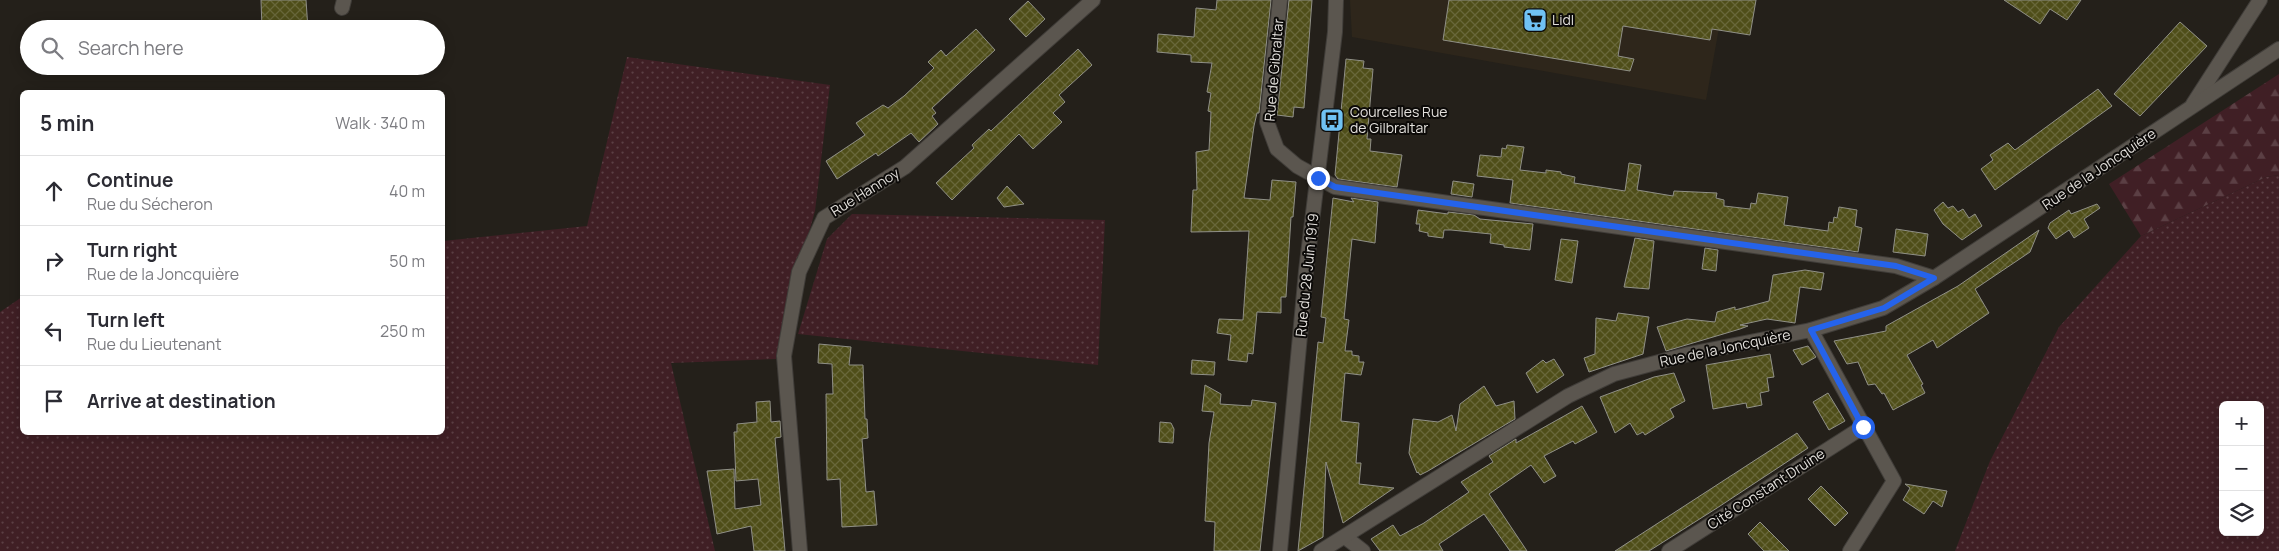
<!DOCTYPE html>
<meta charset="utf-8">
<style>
:root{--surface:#fff;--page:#f7f7f7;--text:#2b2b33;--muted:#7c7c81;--line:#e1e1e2}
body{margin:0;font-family:Manrope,sans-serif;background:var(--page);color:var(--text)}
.controls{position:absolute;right:15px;bottom:15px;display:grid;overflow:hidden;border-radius:8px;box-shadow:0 2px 12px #0003}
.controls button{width:45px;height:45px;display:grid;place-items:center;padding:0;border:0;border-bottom:1px solid var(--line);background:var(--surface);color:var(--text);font:25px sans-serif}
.stop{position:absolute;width:15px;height:15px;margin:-11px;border:4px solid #2563eb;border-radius:50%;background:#fff}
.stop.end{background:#2563eb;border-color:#fff;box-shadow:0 1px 5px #0008}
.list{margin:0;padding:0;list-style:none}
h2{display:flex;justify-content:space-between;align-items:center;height:65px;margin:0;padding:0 20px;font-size:21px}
h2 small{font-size:16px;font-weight:400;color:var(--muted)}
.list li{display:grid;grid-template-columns:32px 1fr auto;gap:15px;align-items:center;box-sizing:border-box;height:70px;padding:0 20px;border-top:1px solid var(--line)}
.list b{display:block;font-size:19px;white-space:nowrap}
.list p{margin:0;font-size:16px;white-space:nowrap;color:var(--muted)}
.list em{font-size:16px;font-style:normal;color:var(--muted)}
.icon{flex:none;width:28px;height:28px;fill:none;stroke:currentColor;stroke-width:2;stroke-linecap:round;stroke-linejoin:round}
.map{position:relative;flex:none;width:2279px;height:551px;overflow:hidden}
.search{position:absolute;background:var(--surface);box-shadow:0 2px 12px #0003;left:20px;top:20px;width:425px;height:55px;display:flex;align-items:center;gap:12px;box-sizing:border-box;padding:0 18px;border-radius:28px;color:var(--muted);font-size:19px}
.panel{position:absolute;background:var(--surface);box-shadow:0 2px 12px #0003;left:20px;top:90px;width:425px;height:345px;border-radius:8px}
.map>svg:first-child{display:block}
.built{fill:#2e261b}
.grass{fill:url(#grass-dots);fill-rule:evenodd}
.forest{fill:url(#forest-firs)}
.building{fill:url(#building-cross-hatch);stroke:#909087}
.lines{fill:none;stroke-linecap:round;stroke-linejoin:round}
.minor-casing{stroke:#403d39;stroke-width:16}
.secondary-casing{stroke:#403d39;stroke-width:16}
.minor{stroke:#5b564f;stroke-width:14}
.secondary{stroke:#5b564f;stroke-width:14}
.route{stroke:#2563eb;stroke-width:6}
.labels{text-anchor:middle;stroke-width:4;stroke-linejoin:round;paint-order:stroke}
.poi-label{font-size:14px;fill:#e3e0dc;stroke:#0c0a08;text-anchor:start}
.street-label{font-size:14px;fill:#e3e0dc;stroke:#0c0a08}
</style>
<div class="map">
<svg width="2279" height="551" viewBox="0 0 2279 551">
<defs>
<pattern id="grass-dots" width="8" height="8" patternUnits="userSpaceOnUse" patternTransform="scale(1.25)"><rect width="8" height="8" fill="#401f25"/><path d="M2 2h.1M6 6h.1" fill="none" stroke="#5b3f44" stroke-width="1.8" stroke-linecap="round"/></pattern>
<pattern id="forest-firs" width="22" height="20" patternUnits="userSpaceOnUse" patternTransform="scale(1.25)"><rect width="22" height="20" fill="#401f25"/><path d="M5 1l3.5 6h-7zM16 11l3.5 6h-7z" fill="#5b3f44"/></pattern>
<pattern id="building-cross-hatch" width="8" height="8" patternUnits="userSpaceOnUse" patternTransform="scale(1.25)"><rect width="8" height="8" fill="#4f4e19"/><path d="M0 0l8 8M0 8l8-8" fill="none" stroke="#68673a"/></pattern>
</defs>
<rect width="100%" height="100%" fill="#24201a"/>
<path class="built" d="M 1350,0 L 1724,0 L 1706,100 L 1352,37 Z"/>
<g class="grass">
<path d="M 627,57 L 830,85 L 815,211 L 780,335 L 776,359 L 671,363 L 715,551 L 0,551 L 0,312 L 22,297 L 22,432 L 442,432 L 443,241 L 587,226 Z"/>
<path d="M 2279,175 L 2279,551 L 1955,551 L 1990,461 L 2059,327 L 2141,236 L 2266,177 ZM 2223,405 L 2260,405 L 2260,532 L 2223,532 Z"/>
<path d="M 852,214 L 1105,220 L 1098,365 L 798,334 L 827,239 Z"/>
</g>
<path class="forest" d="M 2279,74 L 2279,175 L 2266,177 L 2141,236 L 2109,184 Z"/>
<g class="building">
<path d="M 261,0 L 306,0 L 308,29 L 262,29 Z"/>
<path d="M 1217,0 L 1271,0 L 1259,113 L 1257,113 L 1254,126 L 1244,198 L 1270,200 L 1272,180 L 1296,182 L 1293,217 L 1291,217 L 1286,297 L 1281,297 L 1281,313 L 1257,312 L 1253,354 L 1248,353 L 1247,362 L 1228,360 L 1231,335 L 1217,333 L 1219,319 L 1243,320 L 1249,231 L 1191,232 L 1193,190 L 1197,190 L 1196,152 L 1209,150 L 1211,112 L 1208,111 L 1211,93 L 1207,92 L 1212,63 L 1191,62 L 1191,55 L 1157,52 L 1158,34 L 1194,37 L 1196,8 L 1216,10 Z"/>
<path d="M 1289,0 L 1312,0 L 1304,108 L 1294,107 L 1293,117 L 1277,115 Z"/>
<path d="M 1449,0 L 1756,0 L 1750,35 L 1712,29 L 1710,40 L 1623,26 L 1618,56 L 1634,59 L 1630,71 L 1443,40 Z"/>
<path d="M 2004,0 L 2081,0 L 2067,20 L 2050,9 L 2040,24 Z"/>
<path d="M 1028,1 L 1045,19 L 1026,37 L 1009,19 Z"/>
<path d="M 2180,22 L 2207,46 L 2140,116 L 2114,94 Z"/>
<path d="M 976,29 L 995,50 L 932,108 L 936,113 L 932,116 L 938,124 L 919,142 L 911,133 L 878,156 L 876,153 L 837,179 L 826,161 L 865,135 L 856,123 L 883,105 L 888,108 L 904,96 L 934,68 L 928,62 L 941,50 L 946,56 Z"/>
<path d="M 1078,49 L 1092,65 L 1059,95 L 1065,102 L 1053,113 L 1062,122 L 1033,149 L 1019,134 L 952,200 L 936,183 L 974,148 L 972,145 L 989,129 L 991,131 Z"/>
<path d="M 1346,59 L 1364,61 L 1363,68 L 1373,69 L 1367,139 L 1371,139 L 1370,151 L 1402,155 L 1397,187 L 1338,179 L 1335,175 Z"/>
<path d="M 2098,89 L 2112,106 L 1995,190 L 1981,169 L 1993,160 L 1990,155 L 2008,143 L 2015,150 Z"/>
<path d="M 1507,145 L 1524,147 L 1520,170 L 1546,173 L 1546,170 L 1561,172 L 1561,174 L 1575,177 L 1574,183 L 1625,191 L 1629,163 L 1641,165 L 1637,190 L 1673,196 L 1674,191 L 1717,193 L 1716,198 L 1724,200 L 1724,206 L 1750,209 L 1751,203 L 1756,204 L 1758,193 L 1788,197 L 1784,225 L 1828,231 L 1829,222 L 1833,223 L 1834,217 L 1837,218 L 1839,207 L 1857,210 L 1855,226 L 1862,228 L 1858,252 L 1510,203 L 1513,180 L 1477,176 L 1480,155 L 1501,157 L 1502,148 L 1506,149 Z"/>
<path d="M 1453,181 L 1474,184 L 1472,197 L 1451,194 Z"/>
<path d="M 1007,186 L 1024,204 L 1004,207 L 997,198 Z"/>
<path d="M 1333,198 L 1354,202 L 1351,198 L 1378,202 L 1375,243 L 1352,239 L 1344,319 L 1349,320 L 1345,351 L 1352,351 L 1352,355 L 1359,356 L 1359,362 L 1364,362 L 1361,375 L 1345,373 L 1341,421 L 1359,423 L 1356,463 L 1361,463 L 1359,484 L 1394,488 L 1343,523 L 1326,462 L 1323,537 L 1298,551 L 1318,342 L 1323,343 L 1326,318 L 1321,317 Z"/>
<path d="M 1943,202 L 1948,208 L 1953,206 L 1958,212 L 1963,209 L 1969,218 L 1975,214 L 1982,226 L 1962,240 L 1943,224 L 1934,210 Z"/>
<path d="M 2097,204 L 2100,208 L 2084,219 L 2089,228 L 2074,238 L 2069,230 L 2056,239 L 2048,228 L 2050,223 L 2069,210 L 2071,214 Z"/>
<path d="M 1418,210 L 1448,214 L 1448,212 L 1474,215 L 1480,219 L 1533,224 L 1530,250 L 1504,247 L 1504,245 L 1490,243 L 1491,234 L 1451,230 L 1444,230 L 1443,238 L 1428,236 L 1428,233 L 1419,231 L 1420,224 L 1416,224 Z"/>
<path d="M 1896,229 L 1928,234 L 1925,256 L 1893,252 Z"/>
<path d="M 2039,230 L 2030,252 L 1975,289 L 1989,313 L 1937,348 L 1933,340 L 1907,355 L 1923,384 L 1921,385 L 1925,393 L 1893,410 L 1884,393 L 1882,394 L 1875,384 L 1868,385 L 1858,362 L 1847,364 L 1834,341 L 1886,331 L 1886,326 L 1958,286 Z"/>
<path d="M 1635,238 L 1654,241 L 1649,289 L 1624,287 Z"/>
<path d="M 1561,239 L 1578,241 L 1572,283 L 1555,280 Z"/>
<path d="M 1705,248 L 1718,250 L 1716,271 L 1702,269 Z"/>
<path d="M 1805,270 L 1824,273 L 1821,290 L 1800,287 L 1795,323 L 1767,319 L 1740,325 L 1748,326 L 1740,329 L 1666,351 L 1657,327 L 1687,319 L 1715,322 L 1717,312 L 1735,307 L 1735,310 L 1769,301 L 1773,275 Z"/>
<path d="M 1618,313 L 1649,317 L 1643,354 L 1589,372 L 1584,358 L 1595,354 L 1596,318 L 1616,321 Z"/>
<path d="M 819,344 L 851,347 L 849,365 L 863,365 L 865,419 L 867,419 L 868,438 L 862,439 L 866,492 L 874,491 L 877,525 L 842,527 L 840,479 L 827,480 L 826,394 L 833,394 L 832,364 L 818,363 Z"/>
<path d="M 1808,346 L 1816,357 L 1802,365 L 1793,350 Z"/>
<path d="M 1770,354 L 1774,377 L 1767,378 L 1769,391 L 1760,393 L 1762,405 L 1747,408 L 1746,403 L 1713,409 L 1706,365 Z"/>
<path d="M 1554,359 L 1564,375 L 1537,393 L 1526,373 L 1543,360 L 1546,363 Z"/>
<path d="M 1192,360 L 1215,362 L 1214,375 L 1191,374 Z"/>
<path d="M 1674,373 L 1685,401 L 1670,409 L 1674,417 L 1645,435 L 1643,432 L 1637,435 L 1630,423 L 1615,433 L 1600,397 L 1654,377 Z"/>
<path d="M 1205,385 L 1221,394 L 1220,404 L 1251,406 L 1252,400 L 1276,403 L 1260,551 L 1214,551 L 1215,522 L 1205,521 L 1209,443 L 1214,412 L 1202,411 Z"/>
<path d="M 1484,386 L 1496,406 L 1514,401 L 1515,419 L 1428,471 L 1420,475 L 1418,472 L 1417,473 L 1409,453 L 1413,419 L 1438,422 L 1452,415 L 1456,431 L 1460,404 Z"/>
<path d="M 1828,393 L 1845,421 L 1829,430 L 1813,402 Z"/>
<path d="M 770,401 L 771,422 L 780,421 L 781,437 L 775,438 L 785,551 L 754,551 L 751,526 L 717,534 L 707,471 L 734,469 L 735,509 L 761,505 L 758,479 L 736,481 L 734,432 L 737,432 L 737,424 L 757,422 L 756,402 Z"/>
<path d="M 1582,406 L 1597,432 L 1575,444 L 1573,441 L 1544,456 L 1556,476 L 1544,483 L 1531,465 L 1489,494 L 1527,551 L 1510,551 L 1484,514 L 1439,544 L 1443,551 L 1380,551 L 1371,539 L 1393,525 L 1400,536 L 1424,523 L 1469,492 L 1461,482 L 1493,462 L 1489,456 L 1516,439 L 1516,443 Z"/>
<path d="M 1160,422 L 1171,423 L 1174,429 L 1173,443 L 1159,442 Z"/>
<path d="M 1797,433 L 1808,448 L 1717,508 L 1649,551 L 1615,551 Z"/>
<path d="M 1905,484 L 1947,491 L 1942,507 L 1933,501 L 1924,514 L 1903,500 L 1910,488 Z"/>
<path d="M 1821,486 L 1848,513 L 1835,526 L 1808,499 Z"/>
<path d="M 1760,522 L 1789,551 L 1764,551 L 1748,534 Z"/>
</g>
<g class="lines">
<g class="minor-casing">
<g id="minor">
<path d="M 1280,0 L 1267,122 L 1277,149 L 1297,166 L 1335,187 L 1896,266 L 1934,278"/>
<path d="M 342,8 L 344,0"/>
<path d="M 2193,104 L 2260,0"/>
<path d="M 1811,330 L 1894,481 L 1850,551"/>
<path d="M 1345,537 L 1363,551"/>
<path d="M 800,551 L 784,356 L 799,272 L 824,218 L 905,167 L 1093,0"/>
<path d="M 1321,551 L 1568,396 L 1614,374 L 1689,354 L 1811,330 L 1883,308 L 1934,278 L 2279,49"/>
<path d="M 1669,551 L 1863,427"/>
</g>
</g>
<g class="secondary-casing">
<path id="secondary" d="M 1280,551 L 1306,271 L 1335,32 L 1336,0"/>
</g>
<use href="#minor" class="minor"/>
<use href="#secondary" class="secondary"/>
</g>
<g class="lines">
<path class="route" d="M 1318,178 L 1335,187 L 1896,266 L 1934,278 L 1884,308 L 1811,330 L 1863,427"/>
</g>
<defs>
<g id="supermarket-square" transform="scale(1.25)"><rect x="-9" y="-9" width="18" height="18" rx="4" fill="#70c2f4" stroke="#0c0a08"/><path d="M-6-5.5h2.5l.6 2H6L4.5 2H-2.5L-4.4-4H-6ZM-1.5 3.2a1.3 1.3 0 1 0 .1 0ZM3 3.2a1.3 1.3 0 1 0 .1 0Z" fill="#111"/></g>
<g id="bus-square" transform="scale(1.25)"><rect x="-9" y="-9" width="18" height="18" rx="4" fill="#70c2f4" stroke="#0c0a08"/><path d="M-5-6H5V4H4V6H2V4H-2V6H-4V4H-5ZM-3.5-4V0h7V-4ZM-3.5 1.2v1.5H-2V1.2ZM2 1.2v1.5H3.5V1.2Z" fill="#111"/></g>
</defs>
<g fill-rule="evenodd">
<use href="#supermarket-square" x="1535" y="20"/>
<use href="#bus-square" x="1332" y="120"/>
</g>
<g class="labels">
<g class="poi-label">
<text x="1552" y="25">Lidl</text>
<text x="1350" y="117">Courcelles Rue<tspan x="1350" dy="16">de Gilbraltar</tspan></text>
</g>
<g class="street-label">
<text transform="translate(1274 70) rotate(-85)" y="5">Rue de Gibraltar</text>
<text transform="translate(2099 169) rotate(-34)" y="5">Rue de la Joncquière</text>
<text transform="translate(865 192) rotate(-32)" y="5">Rue Hannoy</text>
<text transform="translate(1307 275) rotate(-84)" y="5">Rue du 28 Juin 1919</text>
<text transform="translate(1725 348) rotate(-12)" y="5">Rue de la Joncquière</text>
<text transform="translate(1766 489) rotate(-33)" y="5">Cité Constant Druine</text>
</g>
</g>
</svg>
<div class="controls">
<button>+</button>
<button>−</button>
<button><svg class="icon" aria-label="layers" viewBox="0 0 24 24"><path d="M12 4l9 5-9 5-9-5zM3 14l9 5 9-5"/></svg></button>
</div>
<div class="stop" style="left:1863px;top:427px"></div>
<div class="stop end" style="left:1318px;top:178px"></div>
<div class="search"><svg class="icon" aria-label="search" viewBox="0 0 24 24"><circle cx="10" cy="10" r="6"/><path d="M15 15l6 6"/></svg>Search here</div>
<section class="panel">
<h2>5 min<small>Walk · 340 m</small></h2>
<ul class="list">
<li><svg class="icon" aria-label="ahead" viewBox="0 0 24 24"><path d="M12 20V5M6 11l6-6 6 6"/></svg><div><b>Continue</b><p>Rue du Sécheron</p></div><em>40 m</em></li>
<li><svg class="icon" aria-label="right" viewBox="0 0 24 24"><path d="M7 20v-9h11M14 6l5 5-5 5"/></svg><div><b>Turn right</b><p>Rue de la Joncquière</p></div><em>50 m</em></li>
<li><svg class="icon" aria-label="left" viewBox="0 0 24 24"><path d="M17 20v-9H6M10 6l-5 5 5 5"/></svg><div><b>Turn left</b><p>Rue du Lieutenant</p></div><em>250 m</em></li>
<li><svg class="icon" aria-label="arrive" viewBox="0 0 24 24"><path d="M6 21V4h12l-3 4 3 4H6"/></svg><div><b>Arrive at destination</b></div></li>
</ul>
</section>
</div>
